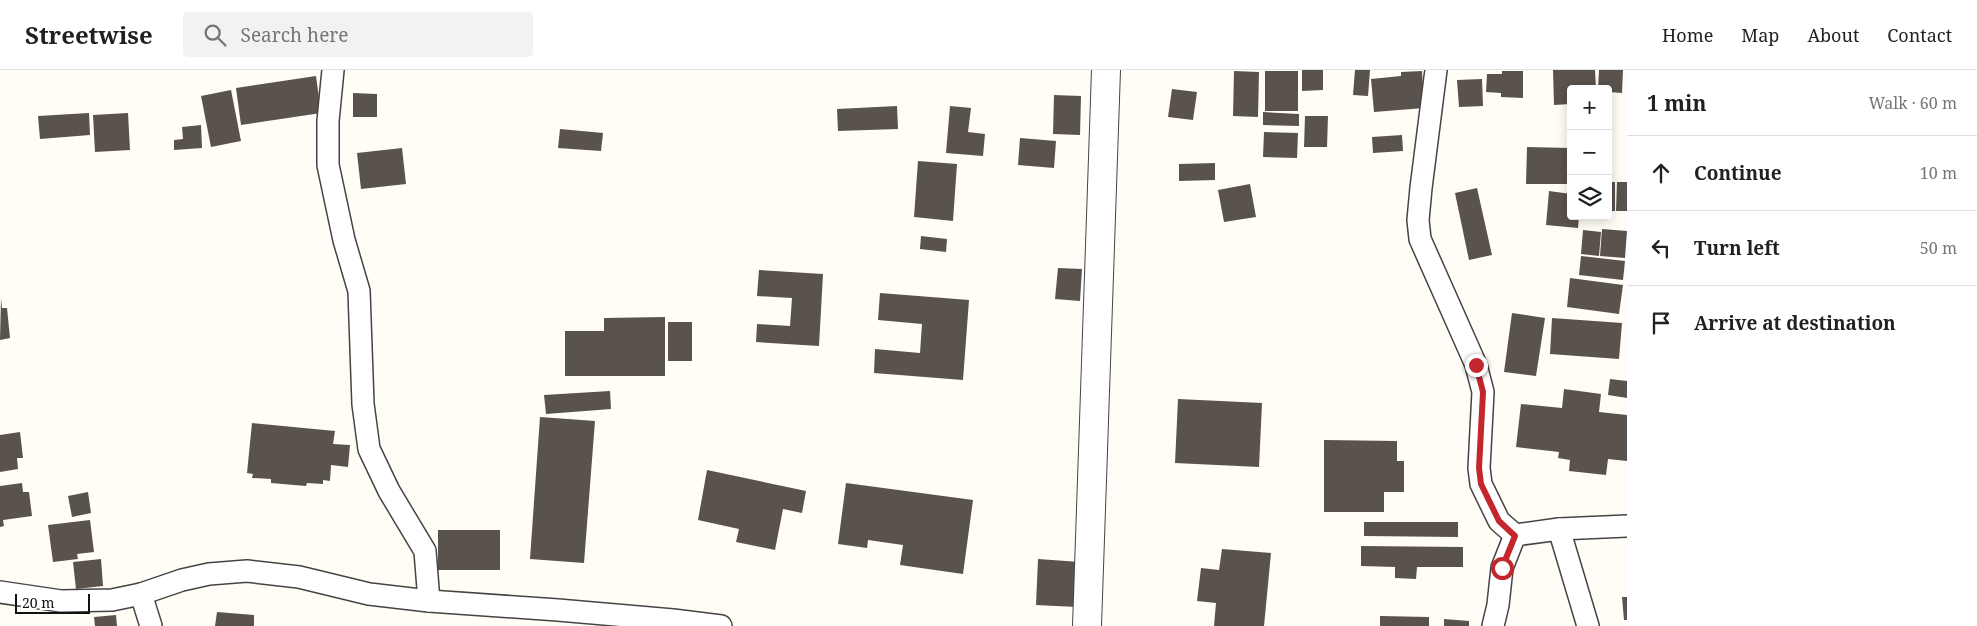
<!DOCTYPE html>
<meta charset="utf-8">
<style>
:root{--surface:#fff;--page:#f2f2f2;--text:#202124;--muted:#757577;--line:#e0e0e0}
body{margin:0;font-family:"Noto Serif",serif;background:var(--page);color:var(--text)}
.controls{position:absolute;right:15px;top:15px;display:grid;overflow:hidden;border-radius:5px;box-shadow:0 2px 12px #0003}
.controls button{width:45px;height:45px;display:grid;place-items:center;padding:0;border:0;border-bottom:1px solid var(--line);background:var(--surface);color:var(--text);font:25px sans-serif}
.scale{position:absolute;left:15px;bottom:12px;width:75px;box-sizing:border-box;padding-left:5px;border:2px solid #111;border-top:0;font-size:14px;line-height:18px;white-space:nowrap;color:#111;-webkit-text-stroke:4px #fff;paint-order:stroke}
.stop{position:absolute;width:15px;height:15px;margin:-11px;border:4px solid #c4262e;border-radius:50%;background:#fff}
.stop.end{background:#c4262e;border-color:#fff;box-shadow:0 1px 5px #0008}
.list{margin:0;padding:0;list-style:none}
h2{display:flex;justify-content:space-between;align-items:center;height:65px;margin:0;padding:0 20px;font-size:21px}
h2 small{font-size:16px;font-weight:400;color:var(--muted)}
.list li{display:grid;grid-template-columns:32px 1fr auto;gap:15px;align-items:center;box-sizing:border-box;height:75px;padding:0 20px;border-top:1px solid var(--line)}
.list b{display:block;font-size:19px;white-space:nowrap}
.list em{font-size:16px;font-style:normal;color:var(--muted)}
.icon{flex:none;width:28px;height:28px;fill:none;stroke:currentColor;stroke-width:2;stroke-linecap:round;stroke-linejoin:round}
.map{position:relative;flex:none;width:1627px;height:556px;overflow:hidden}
header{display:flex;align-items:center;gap:30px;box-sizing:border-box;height:70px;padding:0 25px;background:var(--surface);border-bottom:1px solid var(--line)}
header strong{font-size:24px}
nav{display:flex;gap:28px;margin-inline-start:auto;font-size:18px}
.search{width:350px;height:45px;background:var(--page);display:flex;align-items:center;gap:12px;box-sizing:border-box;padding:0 18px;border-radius:5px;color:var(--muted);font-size:19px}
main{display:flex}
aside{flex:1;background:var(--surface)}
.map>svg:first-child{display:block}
.building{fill:#5a524d}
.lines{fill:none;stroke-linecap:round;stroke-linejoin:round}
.minor-casing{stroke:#444;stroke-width:24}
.tertiary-casing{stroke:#444;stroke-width:30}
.minor{stroke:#fff;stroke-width:21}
.tertiary{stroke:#fff;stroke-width:28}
.route{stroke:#c4262e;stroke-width:6}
</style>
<header>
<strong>Streetwise</strong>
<div class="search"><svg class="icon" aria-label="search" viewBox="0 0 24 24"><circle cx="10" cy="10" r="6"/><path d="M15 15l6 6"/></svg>Search here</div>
<nav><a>Home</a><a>Map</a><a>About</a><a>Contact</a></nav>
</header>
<main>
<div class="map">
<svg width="1627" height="556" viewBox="0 0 1627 556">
<rect width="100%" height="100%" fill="#fffdf5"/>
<g class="building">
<path d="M 1302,0 L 1323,0 L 1323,20 L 1302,21 Z"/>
<path d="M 1355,0 L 1370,0 L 1368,26 L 1353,25 Z"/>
<path d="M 1553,0 L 1595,0 L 1596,19 L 1571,19 L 1571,34 L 1554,35 Z"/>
<path d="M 1599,0 L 1623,0 L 1622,23 L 1608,22 L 1608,19 L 1598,19 Z"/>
<path d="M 1234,1 L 1259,2 L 1258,47 L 1233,46 Z"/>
<rect x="1265" y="1" width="33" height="40"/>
<path d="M 1422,1 L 1424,38 L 1374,42 L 1371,9 L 1401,6 L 1401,2 Z"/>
<path d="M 1502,1 L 1523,1 L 1523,28 L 1501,27 L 1501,23 L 1486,22 L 1487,4 L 1502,4 Z"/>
<path d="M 316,6 L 321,43 L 241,55 L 236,18 Z"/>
<path d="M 1482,9 L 1483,36 L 1459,37 L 1457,10 Z"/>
<path d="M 1172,19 L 1197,22 L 1193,50 L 1168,47 Z"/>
<path d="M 231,20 L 241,71 L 211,77 L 201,26 Z"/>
<path d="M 353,23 L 377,24 L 377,47 L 353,47 Z"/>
<path d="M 1054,25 L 1081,26 L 1080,65 L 1053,64 Z"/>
<path d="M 897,36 L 898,59 L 838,61 L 837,39 Z"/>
<path d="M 950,36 L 971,38 L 968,62 L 985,64 L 983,86 L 946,83 Z"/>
<path d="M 1263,42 L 1299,44 L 1299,56 L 1263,55 Z"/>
<path d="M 89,43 L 90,65 L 40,69 L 38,46 Z"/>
<path d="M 128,43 L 130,80 L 95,82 L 93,45 Z"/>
<path d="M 1305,46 L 1328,46 L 1327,77 L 1304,77 Z"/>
<path d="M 201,55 L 202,78 L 174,80 L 174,70 L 183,69 L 182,57 Z"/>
<path d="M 560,59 L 603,63 L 601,81 L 558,78 Z"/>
<path d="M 1264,62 L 1298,63 L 1297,88 L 1263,87 Z"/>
<path d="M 1402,65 L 1403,81 L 1373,83 L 1372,67 Z"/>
<path d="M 1020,68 L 1056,71 L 1054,98 L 1018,95 Z"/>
<path d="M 1527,77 L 1571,78 L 1571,114 L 1526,114 Z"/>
<path d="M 402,78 L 406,114 L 361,119 L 357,83 Z"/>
<path d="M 918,91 L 957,94 L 953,151 L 914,147 Z"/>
<path d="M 1215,93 L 1215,110 L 1179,111 L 1179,94 Z"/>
<rect x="1608" y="112" width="7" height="29"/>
<path d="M 1617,112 L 1627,112 L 1627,141 L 1616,141 Z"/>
<path d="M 1250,114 L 1256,147 L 1224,152 L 1218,120 Z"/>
<path d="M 1477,118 L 1492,185 L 1469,190 L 1455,123 Z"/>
<path d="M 1549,121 L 1571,124 L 1571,146 L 1579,146 L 1578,158 L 1546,155 Z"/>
<path d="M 1602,159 L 1627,161 L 1625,188 L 1600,186 Z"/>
<path d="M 1583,160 L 1601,162 L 1599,186 L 1581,184 Z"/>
<path d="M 921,166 L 947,169 L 946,182 L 920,179 Z"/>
<path d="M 1581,186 L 1625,191 L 1623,210 L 1579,205 Z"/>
<path d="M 1058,198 L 1082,199 L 1080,231 L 1055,229 Z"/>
<path d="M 759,200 L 823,204 L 819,276 L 756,272 L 757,254 L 790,256 L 792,228 L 757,226 Z"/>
<path d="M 1570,208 L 1623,215 L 1619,244 L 1567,237 Z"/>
<path d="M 880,223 L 969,230 L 963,310 L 874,303 L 875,279 L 920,283 L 922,254 L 878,250 Z"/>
<path d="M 1,228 L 2,238 L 7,238 L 10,268 L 0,270 Z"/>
<path d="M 1512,243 L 1545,248 L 1536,306 L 1504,302 Z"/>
<path d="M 665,247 L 665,306 L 565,306 L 565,261 L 604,261 L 604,248 Z"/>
<path d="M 1552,248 L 1622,253 L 1619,289 L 1550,284 Z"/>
<rect x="668" y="252" width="24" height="39"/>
<path d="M 1610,309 L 1627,311 L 1627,328 L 1608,325 Z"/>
<path d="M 1564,319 L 1601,324 L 1599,342 L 1627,345 L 1627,391 L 1608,389 L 1606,405 L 1569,401 L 1570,390 L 1558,388 L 1559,382 L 1516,377 L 1521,334 L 1562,338 Z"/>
<path d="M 610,321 L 611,339 L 546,344 L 544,325 Z"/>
<path d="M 1178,329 L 1262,333 L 1259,397 L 1175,393 Z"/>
<path d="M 540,347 L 595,351 L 584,493 L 530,489 Z"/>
<path d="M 252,353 L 335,361 L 333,374 L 350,375 L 348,397 L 331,395 L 330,411 L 323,410 L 323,414 L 307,413 L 306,416 L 271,413 L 271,409 L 252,408 L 253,404 L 247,403 Z"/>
<path d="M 20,362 L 23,388 L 17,388 L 18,399 L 0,402 L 0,365 Z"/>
<path d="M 1324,370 L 1397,371 L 1397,391 L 1404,391 L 1404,422 L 1384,422 L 1384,442 L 1324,442 Z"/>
<path d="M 707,400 L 806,421 L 802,443 L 783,439 L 775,480 L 736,472 L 739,459 L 698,450 Z"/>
<path d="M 22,413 L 23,422 L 29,422 L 32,446 L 3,450 L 4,456 L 0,457 L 0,416 Z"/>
<path d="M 846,413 L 973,430 L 963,504 L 900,495 L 903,475 L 868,470 L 867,478 L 838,474 Z"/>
<path d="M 88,422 L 91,443 L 72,447 L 68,426 Z"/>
<path d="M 90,450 L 94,482 L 77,484 L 78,489 L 53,492 L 48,455 Z"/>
<path d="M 1364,452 L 1458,452 L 1458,467 L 1364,466 Z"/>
<rect x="438" y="460" width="62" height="40"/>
<path d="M 1361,476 L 1463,477 L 1463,497 L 1417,497 L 1416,509 L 1395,508 L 1395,497 L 1361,496 Z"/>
<path d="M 1222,479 L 1271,483 L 1264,556 L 1214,556 L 1216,533 L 1197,531 L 1201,498 L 1219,500 Z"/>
<path d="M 101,489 L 103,516 L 76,519 L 73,492 Z"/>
<path d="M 1038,489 L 1080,492 L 1077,537 L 1036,535 Z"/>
<path d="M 1622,527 L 1627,527 L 1627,550 L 1624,550 Z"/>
<path d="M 217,542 L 254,545 L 254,556 L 215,556 Z"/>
<path d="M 116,545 L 117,556 L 95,556 L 94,547 Z"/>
<path d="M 1380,546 L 1429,547 L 1429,556 L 1380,556 Z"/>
<path d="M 1444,549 L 1469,551 L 1469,556 L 1444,556 Z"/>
</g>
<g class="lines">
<g class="minor-casing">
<g id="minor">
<path d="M 333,0 L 328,51 L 328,95 L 344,170 L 359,221 L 363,334 L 369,379 L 389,421 L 425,481 L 429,531"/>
<path d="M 1436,0 L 1421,118 L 1418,150 L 1420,169 L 1476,295 L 1483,322 L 1479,398 L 1481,414 L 1499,451 L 1515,465 L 1559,459 L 1627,456"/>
<path d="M 1559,459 L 1588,556"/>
<path d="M 0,522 L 61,531 L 112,530 L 141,524 L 182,510 L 209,504 L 247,501 L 299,507 L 369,524 L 429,531 L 558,540 L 673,550 L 721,556"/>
<path d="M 141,524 L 151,556"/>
<path d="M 1493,556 L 1498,535 L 1502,498 L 1515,465"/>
</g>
</g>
<g class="tertiary-casing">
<path id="tertiary" d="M 1087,556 L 1106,0"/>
</g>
<use href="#minor" class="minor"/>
<use href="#tertiary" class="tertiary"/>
</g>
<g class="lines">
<path class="route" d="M 1476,295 L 1483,322 L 1479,398 L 1481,414 L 1499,451 L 1515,466 L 1502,498"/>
</g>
</svg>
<div class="controls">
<button>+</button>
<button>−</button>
<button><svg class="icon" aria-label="layers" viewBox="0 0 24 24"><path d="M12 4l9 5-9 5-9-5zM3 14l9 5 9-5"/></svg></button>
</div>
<div class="scale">20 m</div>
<div class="stop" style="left:1502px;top:498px"></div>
<div class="stop end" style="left:1476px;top:295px"></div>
</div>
<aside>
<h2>1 min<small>Walk · 60 m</small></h2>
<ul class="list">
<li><svg class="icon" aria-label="ahead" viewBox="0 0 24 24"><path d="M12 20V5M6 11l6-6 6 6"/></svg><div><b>Continue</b></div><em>10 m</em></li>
<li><svg class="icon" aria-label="left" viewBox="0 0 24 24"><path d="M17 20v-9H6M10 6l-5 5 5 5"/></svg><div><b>Turn left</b></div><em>50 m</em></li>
<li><svg class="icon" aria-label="arrive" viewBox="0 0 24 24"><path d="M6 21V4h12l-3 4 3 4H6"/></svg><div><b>Arrive at destination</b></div></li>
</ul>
</aside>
</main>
